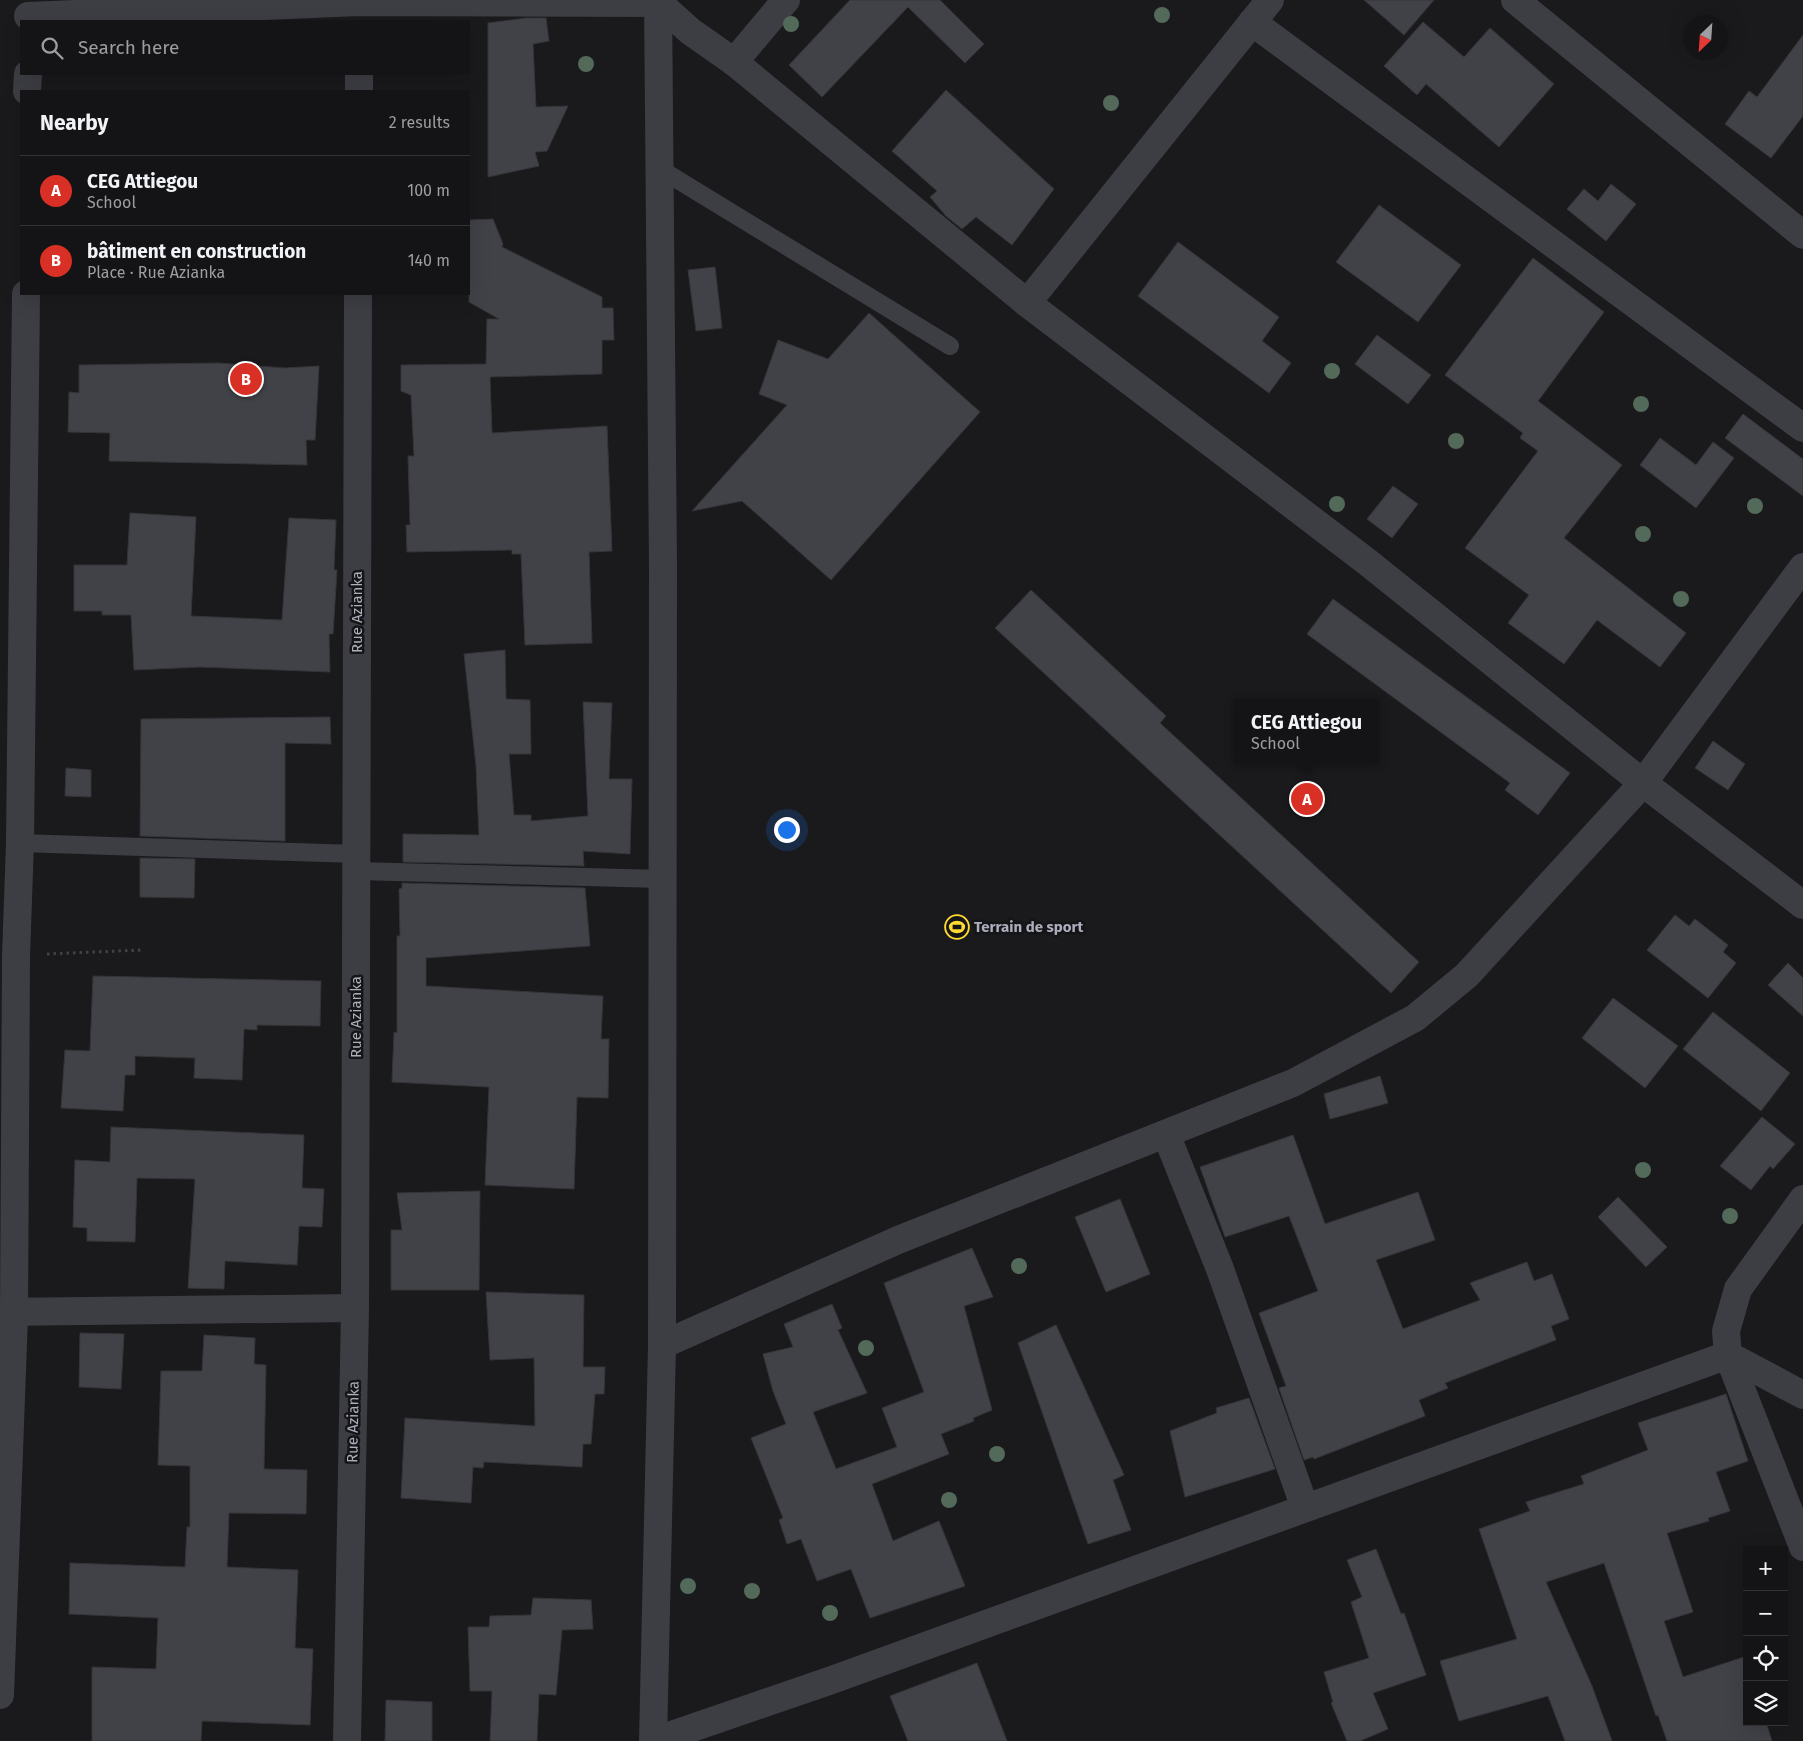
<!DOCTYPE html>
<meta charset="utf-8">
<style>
:root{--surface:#141416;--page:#212123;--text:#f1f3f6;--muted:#9d9ea1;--line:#333335;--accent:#d93025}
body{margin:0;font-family:"Fira Sans",sans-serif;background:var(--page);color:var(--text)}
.controls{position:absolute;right:15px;bottom:15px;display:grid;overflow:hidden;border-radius:0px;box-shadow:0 5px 20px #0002}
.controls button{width:45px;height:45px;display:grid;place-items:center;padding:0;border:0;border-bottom:1px solid var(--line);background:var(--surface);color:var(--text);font:25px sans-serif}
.compass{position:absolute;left:1683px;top:15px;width:45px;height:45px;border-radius:50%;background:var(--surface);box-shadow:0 5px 20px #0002;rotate:205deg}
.you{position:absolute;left:786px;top:829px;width:18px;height:18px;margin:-12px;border:4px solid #fff;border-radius:50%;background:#1a73e8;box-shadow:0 0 0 8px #1a73e833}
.badge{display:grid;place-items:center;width:32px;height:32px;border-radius:50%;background:var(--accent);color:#fff;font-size:16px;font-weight:700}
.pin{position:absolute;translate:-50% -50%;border:2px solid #fff;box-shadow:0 1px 5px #0006}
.popup{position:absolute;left:1234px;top:699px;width:145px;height:65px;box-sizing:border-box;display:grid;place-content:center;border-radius:0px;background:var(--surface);filter:drop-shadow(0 1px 4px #0005);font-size:16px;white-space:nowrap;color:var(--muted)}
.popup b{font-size:19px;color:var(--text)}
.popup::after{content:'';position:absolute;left:50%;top:100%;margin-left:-10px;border:10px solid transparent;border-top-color:var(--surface)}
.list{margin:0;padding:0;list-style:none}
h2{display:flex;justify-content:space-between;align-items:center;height:65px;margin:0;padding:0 20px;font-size:21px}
h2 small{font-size:16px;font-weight:400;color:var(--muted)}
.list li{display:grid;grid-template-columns:32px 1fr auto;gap:15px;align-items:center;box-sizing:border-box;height:70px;padding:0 20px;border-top:1px solid var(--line)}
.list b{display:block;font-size:19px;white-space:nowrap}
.list p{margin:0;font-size:16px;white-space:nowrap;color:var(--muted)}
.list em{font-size:16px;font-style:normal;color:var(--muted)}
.icon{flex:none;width:28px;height:28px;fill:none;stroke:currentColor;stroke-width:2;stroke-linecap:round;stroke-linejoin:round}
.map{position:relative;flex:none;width:1803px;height:1741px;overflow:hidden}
.search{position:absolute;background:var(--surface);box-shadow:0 5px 20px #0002;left:20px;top:20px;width:450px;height:55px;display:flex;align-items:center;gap:12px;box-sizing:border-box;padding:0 18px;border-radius:0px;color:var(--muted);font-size:19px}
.panel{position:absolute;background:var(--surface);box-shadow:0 5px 20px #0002;left:20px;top:90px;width:450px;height:205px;border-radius:0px}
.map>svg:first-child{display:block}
.building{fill:#414247;stroke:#353439}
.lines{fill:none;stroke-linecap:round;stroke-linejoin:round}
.path{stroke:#404249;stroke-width:3;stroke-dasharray:2.5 4;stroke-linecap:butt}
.service{stroke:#3d3d44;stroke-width:18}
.minor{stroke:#3d3d44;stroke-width:28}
.tree{fill:#536959}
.labels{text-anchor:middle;stroke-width:5;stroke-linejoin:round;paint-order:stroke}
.street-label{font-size:15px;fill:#acaebd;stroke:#151518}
.poi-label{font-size:15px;font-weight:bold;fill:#acaebd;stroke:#151518;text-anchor:start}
</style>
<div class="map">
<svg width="1803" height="1741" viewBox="0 0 1803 1741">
<rect width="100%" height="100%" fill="#1a1a1d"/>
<g class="building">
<path d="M 850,0 L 940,0 L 984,44 L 965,63 L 908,7 L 822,97 L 789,65 Z"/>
<path d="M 1364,0 L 1434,0 L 1404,35 Z"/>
<path d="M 526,18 L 546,18 L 549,41 L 533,44 L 536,107 L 568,106 L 547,151 L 535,152 L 539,166 L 488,177 L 488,23 Z"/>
<path d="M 1423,22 L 1464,57 L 1490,28 L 1554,84 L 1499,147 L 1426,84 L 1417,95 L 1384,66 Z"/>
<path d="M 1803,35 L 1803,116 L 1771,158 L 1725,124 L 1749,91 L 1757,97 Z"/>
<path d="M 946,90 L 1054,189 L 1012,245 L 976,217 L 962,229 L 946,216 L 930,197 L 937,191 L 892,151 Z"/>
<path d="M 1611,184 L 1636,204 L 1606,241 L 1567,209 L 1584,189 L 1598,201 Z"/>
<path d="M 1379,205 L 1461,265 L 1418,322 L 1336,262 Z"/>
<path d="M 493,219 L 503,244 L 502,247 L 602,297 L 602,308 L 613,308 L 614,340 L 602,340 L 602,374 L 490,377 L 492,433 L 607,426 L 612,551 L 589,552 L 592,643 L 525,645 L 521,554 L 512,554 L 512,550 L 407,552 L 406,525 L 410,525 L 408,456 L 414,456 L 411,395 L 401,391 L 401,365 L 486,364 L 487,319 L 499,319 L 469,302 L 469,220 Z"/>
<path d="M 1178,242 L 1279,317 L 1262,341 L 1291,363 L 1269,393 L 1138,296 Z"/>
<path d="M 1533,258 L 1604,312 L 1538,401 L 1622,465 L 1564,538 L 1686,633 L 1660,667 L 1597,620 L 1564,664 L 1508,623 L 1529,595 L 1465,548 L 1538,451 L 1520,438 L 1523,433 L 1445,375 Z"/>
<path d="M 715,267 L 722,328 L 696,331 L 688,270 Z"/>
<path d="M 869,313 L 980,412 L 831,580 L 742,501 L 692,511 L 787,405 L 759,394 L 778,340 L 828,359 Z"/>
<path d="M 1377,335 L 1431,375 L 1408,404 L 1355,364 Z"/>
<path d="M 219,363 L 285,368 L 319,366 L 315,440 L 306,440 L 307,465 L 109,461 L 110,433 L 68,432 L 69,392 L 79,393 L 79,365 Z"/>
<path d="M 1743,414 L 1803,459 L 1803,496 L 1725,438 Z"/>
<path d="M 1660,438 L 1696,465 L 1713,442 L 1734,458 L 1696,508 L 1640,465 Z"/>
<path d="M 1393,486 L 1418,504 L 1392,538 L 1367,519 Z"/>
<path d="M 130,513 L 196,517 L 191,616 L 282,620 L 289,518 L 336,520 L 334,570 L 337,570 L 333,634 L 329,634 L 330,672 L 200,667 L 134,670 L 131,615 L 102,615 L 102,611 L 74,611 L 74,565 L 127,565 Z"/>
<path d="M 1031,590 L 1166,716 L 1160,723 L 1419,962 L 1391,993 L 995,628 Z"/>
<path d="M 1333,599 L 1570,773 L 1538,815 L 1505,790 L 1510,783 L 1307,634 Z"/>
<path d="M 505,650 L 506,699 L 530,700 L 531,754 L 509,754 L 514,815 L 531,815 L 531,821 L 588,816 L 583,702 L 612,703 L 609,779 L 632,779 L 630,854 L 583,851 L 584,866 L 403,862 L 403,834 L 479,835 L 476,766 L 464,654 Z"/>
<path d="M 330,717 L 331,744 L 285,743 L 285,841 L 140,836 L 141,719 Z"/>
<path d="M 1713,741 L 1745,764 L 1728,790 L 1695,768 Z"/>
<path d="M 66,768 L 91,770 L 91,797 L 65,796 Z"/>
<path d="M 140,858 L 195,859 L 194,898 L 140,897 Z"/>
<path d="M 402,883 L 585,888 L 590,946 L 426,958 L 426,986 L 603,996 L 601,1039 L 609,1039 L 608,1098 L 577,1097 L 574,1189 L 485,1185 L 489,1087 L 392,1082 L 394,1032 L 397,1033 L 397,936 L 400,936 L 399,889 L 402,888 Z"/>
<path d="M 1675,915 L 1689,926 L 1695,919 L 1728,945 L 1723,952 L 1736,963 L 1708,998 L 1647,950 Z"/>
<path d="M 1788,963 L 1803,978 L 1803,1016 L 1768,985 Z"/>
<path d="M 93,976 L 321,981 L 320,1026 L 257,1025 L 257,1030 L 244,1029 L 242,1080 L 194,1078 L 195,1058 L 135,1056 L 135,1075 L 125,1075 L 123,1111 L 61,1108 L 65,1050 L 90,1051 Z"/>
<path d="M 1613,998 L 1678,1046 L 1645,1088 L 1582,1038 Z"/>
<path d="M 1713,1012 L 1790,1073 L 1761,1111 L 1683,1049 Z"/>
<path d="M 1380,1076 L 1388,1103 L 1330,1119 L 1324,1094 Z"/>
<path d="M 1762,1117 L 1795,1144 L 1773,1169 L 1770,1166 L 1751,1190 L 1720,1166 Z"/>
<path d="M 111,1127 L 304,1135 L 302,1188 L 324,1189 L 322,1227 L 299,1226 L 297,1265 L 225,1261 L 224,1289 L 188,1288 L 195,1179 L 137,1178 L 135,1242 L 87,1241 L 87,1228 L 73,1227 L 75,1160 L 110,1162 Z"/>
<path d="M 1293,1135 L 1325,1224 L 1418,1192 L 1435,1240 L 1376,1260 L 1403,1329 L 1480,1300 L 1470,1283 L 1527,1262 L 1534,1281 L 1552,1274 L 1569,1319 L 1551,1326 L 1556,1340 L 1445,1383 L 1448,1388 L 1419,1400 L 1425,1416 L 1314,1459 L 1313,1457 L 1304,1460 L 1279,1388 L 1286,1386 L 1259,1313 L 1318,1291 L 1289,1216 L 1225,1237 L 1200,1167 Z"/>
<path d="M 480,1191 L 479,1290 L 391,1290 L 391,1230 L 402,1230 L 397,1193 Z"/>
<path d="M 1618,1197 L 1667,1247 L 1646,1267 L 1598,1217 Z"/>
<path d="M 1120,1199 L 1150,1274 L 1106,1292 L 1075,1217 Z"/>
<path d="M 972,1248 L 993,1297 L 964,1306 L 992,1410 L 973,1418 L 974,1421 L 941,1434 L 949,1454 L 872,1484 L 893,1541 L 939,1521 L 965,1586 L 870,1618 L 851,1569 L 817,1581 L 801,1539 L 787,1544 L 779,1520 L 783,1518 L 751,1438 L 786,1424 L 773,1391 L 763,1354 L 793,1347 L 784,1324 L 832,1304 L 842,1328 L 838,1330 L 867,1393 L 813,1412 L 836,1469 L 897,1447 L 882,1408 L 924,1392 L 884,1283 Z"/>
<path d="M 486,1292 L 584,1295 L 583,1367 L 605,1367 L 604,1394 L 595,1394 L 591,1444 L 583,1444 L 582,1467 L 484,1462 L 483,1468 L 473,1467 L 471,1503 L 401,1498 L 405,1418 L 535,1426 L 534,1358 L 490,1360 Z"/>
<path d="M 1056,1325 L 1124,1475 L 1113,1480 L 1131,1530 L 1088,1544 L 1018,1343 Z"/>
<path d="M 80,1333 L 124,1334 L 121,1389 L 79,1387 Z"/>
<path d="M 204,1335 L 255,1338 L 254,1364 L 266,1365 L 264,1469 L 307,1470 L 306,1514 L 229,1513 L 227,1567 L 298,1570 L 295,1648 L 313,1649 L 310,1725 L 202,1721 L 201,1741 L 92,1741 L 92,1667 L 156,1669 L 158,1618 L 69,1614 L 70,1563 L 185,1567 L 187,1527 L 190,1527 L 190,1466 L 158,1465 L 161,1371 L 202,1371 Z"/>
<path d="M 1726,1394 L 1748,1461 L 1716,1472 L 1730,1511 L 1708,1518 L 1709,1521 L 1667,1533 L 1693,1612 L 1664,1621 L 1683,1677 L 1744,1657 L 1747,1665 L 1747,1722 L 1766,1722 L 1772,1741 L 1667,1741 L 1658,1715 L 1656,1716 L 1604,1563 L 1546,1582 L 1592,1686 L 1612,1741 L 1565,1741 L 1548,1696 L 1459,1721 L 1440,1661 L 1517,1639 L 1479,1529 L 1530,1511 L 1526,1502 L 1584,1484 L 1581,1476 L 1648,1450 L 1638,1423 Z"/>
<path d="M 1249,1398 L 1275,1469 L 1185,1497 L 1170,1431 L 1217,1413 L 1216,1408 Z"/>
<path d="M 1376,1549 L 1401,1614 L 1404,1613 L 1426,1675 L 1373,1693 L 1388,1729 L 1360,1741 L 1347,1741 L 1331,1703 L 1333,1702 L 1324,1672 L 1369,1658 L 1351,1602 L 1362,1597 L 1347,1560 Z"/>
<path d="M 533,1598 L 591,1600 L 593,1629 L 562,1630 L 556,1695 L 539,1694 L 537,1741 L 490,1741 L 492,1691 L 470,1691 L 468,1627 L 489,1627 L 490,1616 L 531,1615 Z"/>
<path d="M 977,1663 L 1007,1741 L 908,1741 L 890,1696 Z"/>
<path d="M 386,1700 L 432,1702 L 432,1741 L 385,1741 Z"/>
</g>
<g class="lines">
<path class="path" d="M 47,954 L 141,950"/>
<g class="service">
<path d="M 660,169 L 950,346"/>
<path d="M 20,843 L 357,854"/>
<path d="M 357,871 L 662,879"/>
</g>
<g class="minor">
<path d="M 1515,0 L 1803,235"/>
<path d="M 28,16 L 359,2 L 659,3 L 690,31 L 734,62 L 1027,303 L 1366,561 L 1643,783 L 1803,905"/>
<path d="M 1252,22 L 1803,428"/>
<path d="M 734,62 L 786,0"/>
<path d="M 27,91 L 28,74"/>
<path d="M 359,91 L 359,74"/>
<path d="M 1027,303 L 1270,0"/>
<path d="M 1166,1134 L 1220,1269 L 1305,1508"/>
<path d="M 1803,1199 L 1738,1289 L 1726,1331 L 1728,1355 L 1803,1547"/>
<path d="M 0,1312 L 355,1308"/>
<path d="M 662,1345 L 898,1240 L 1293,1083 L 1415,1018 L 1467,975 L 1643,783 L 1803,567"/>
<path d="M 0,1695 L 14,1316 L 16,956 L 20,843 L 26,294"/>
<path d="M 347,1741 L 355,1308 L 358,294"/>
<path d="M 653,1741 L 662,1345 L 663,567 L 658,0"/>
<path d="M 654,1741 L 829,1681 L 1728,1355 L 1803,1395"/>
</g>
</g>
<g class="tree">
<circle cx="1162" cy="15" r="8"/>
<circle cx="791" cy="24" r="8"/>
<circle cx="586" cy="64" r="8"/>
<circle cx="1111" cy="103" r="8"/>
<circle cx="1332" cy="371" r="8"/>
<circle cx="1641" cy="404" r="8"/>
<circle cx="1456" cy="441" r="8"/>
<circle cx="1337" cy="504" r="8"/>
<circle cx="1755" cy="506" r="8"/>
<circle cx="1643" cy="534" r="8"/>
<circle cx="1681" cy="599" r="8"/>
<circle cx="1643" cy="1170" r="8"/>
<circle cx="1730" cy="1216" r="8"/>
<circle cx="1019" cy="1266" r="8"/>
<circle cx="866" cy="1348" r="8"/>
<circle cx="997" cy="1454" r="8"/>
<circle cx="949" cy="1500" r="8"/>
<circle cx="688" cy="1586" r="8"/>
<circle cx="752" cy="1591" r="8"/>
<circle cx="830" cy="1613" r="8"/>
</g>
<defs>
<g id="stadium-ring" transform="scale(1.25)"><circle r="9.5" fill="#151518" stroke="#ffda30" stroke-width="1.5"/><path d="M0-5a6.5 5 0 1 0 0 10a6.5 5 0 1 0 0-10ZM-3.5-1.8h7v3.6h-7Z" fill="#ffda30"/></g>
</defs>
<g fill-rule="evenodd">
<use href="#stadium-ring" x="957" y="927"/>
</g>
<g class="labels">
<g class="street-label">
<text transform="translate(357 612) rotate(-90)" y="5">Rue Azianka</text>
<text transform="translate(356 1017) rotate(-90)" y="5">Rue Azianka</text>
<text transform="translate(353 1422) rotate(-89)" y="5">Rue Azianka</text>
</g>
<g class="poi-label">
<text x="974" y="932">Terrain de sport</text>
</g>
</g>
</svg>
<div class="controls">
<button>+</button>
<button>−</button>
<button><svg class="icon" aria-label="locate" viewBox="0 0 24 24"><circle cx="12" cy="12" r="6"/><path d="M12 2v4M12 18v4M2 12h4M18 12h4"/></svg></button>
<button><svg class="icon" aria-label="layers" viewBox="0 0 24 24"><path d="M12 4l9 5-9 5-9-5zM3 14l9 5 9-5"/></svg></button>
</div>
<svg class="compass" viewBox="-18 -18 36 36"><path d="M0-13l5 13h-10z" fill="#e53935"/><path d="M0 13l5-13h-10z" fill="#9d9ea1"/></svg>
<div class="you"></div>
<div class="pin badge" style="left:1307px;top:799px">A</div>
<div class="popup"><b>CEG Attiegou</b>School</div>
<div class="pin badge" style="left:246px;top:379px">B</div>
<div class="search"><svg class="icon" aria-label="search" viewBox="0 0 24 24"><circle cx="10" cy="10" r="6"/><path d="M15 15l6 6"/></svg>Search here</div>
<section class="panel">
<h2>Nearby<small>2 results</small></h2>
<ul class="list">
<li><span class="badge">A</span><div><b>CEG Attiegou</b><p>School</p></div><em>100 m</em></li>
<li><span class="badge">B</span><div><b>bâtiment en construction</b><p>Place · Rue Azianka</p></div><em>140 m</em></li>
</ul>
</section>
</div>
